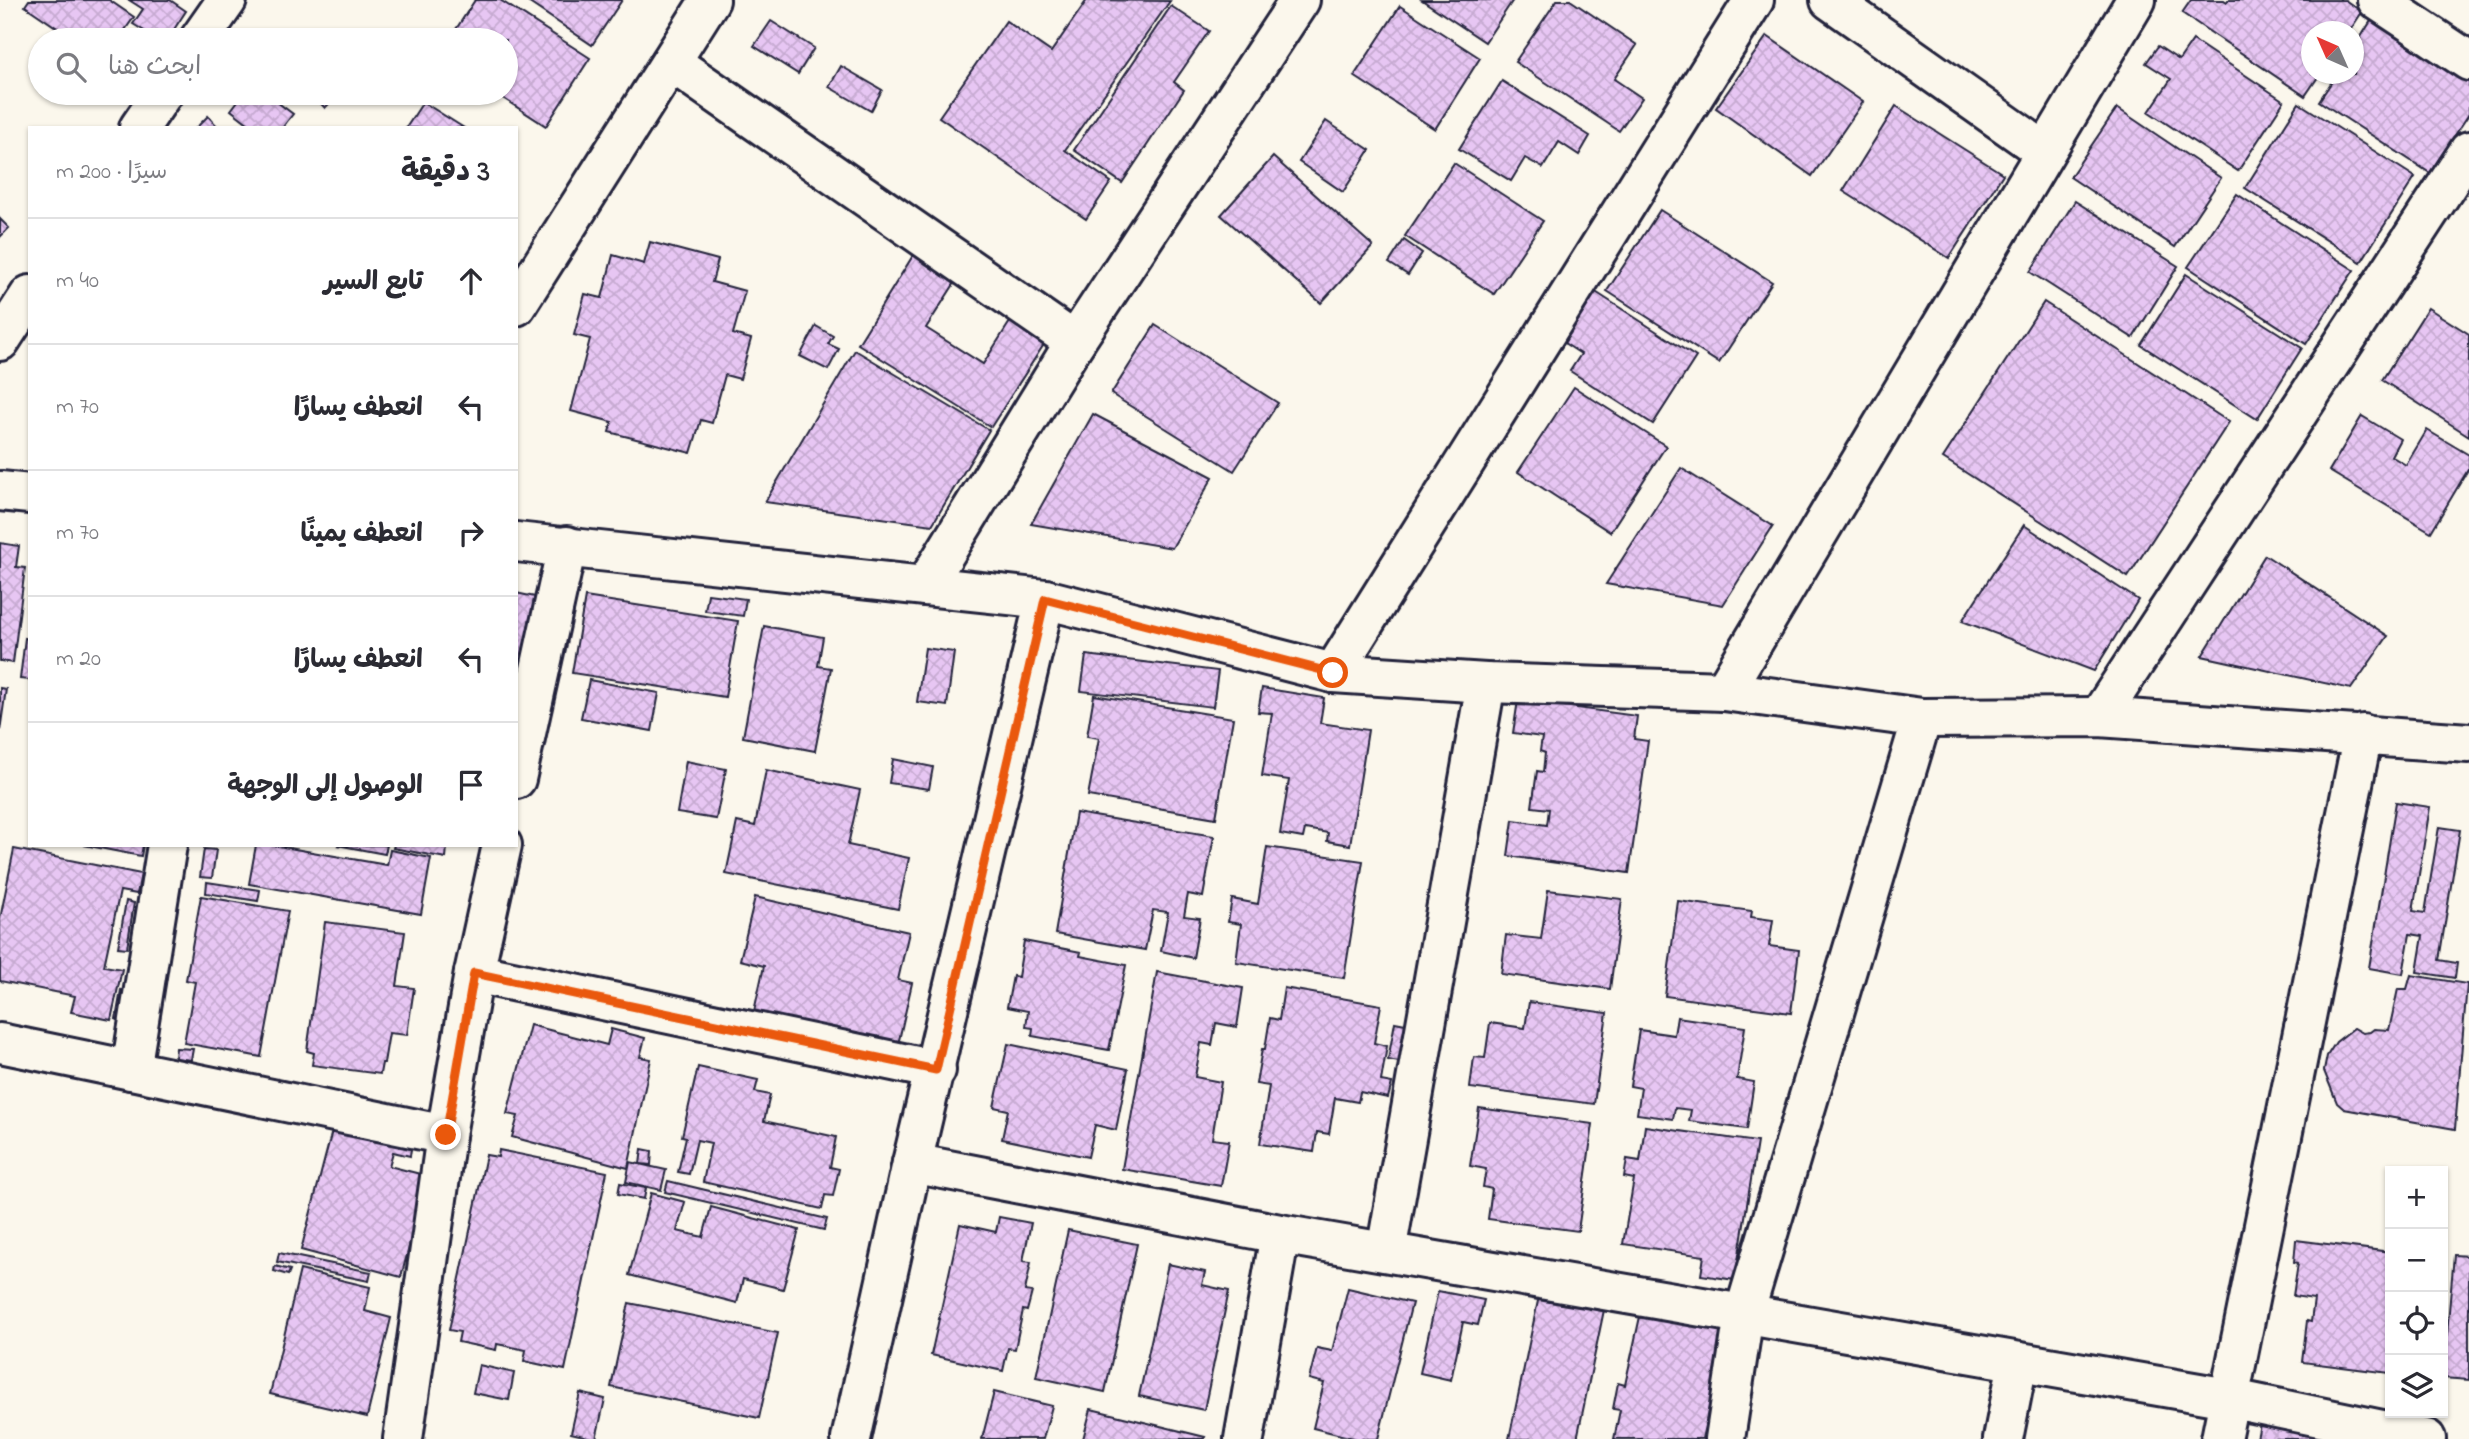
<!DOCTYPE html>
<html lang="ar">
<meta charset="utf-8">
<style>
:root{--surface:#fff;--page:#f7f7f7;--text:#2b2b33;--muted:#7c7c81;--line:#e1e1e2}
body{margin:0;font-family:"Indie Flower","Playpen Sans Arabic",sans-serif;background:var(--page);color:var(--text);direction:rtl}
.controls{position:absolute;right:21px;bottom:21px;display:grid;overflow:hidden;border-radius:0px;box-shadow:0 2px 5px #0004}
.controls button{width:63px;height:63px;display:grid;place-items:center;padding:0;border:0;border-bottom:2px solid var(--line);background:var(--surface);color:var(--text);font:35px sans-serif}
.compass{position:absolute;left:2301px;top:21px;width:63px;height:63px;border-radius:50%;background:var(--surface);box-shadow:0 2px 5px #0004;rotate:315deg}
.stop{position:absolute;width:21px;height:21px;margin:-16px;border:5px solid #ea580c;border-radius:50%;background:#fff}
.stop.end{background:#ea580c;border-color:#fff;box-shadow:0 2px 7px #0008}
.list{margin:0;padding:0;list-style:none}
h2{display:flex;justify-content:space-between;align-items:center;height:91px;margin:0;padding:0 28px;font-size:30px}
h2 small{font-size:23px;font-weight:400;color:var(--muted)}
.list li{display:grid;grid-template-columns:46px 1fr auto;gap:21px;align-items:center;box-sizing:border-box;height:126px;padding:0 28px;border-top:2px solid var(--line)}
.list b{display:block;font-size:26px;white-space:nowrap}
.list em{font-size:23px;font-style:normal;color:var(--muted)}
.icon{flex:none;width:38px;height:38px;fill:none;stroke:currentColor;stroke-width:2;stroke-linecap:round;stroke-linejoin:round}
.map{position:relative;flex:none;width:2469px;height:1439px;overflow:hidden;direction:ltr}
.search{position:absolute;background:var(--surface);box-shadow:0 2px 5px #0004;left:28px;top:28px;width:490px;height:77px;display:flex;align-items:center;gap:18px;box-sizing:border-box;padding:0 24px;border-radius:38px;color:var(--muted);font-size:26px}
.panel{position:absolute;background:var(--surface);box-shadow:0 2px 5px #0004;left:28px;top:126px;width:490px;height:721px;border-radius:0px;direction:rtl}
.map>svg:first-child{display:block}
.building{fill:url(#building-cross-hatch);stroke:#22223b;stroke-width:2}
.lines{fill:none;stroke-linecap:round;stroke-linejoin:round}
.minor-casing{stroke:#22223b;stroke-width:44}
.tertiary-casing{stroke:#22223b;stroke-width:44}
.minor{stroke:#fbf7ec;stroke-width:38}
.tertiary{stroke:#fbf7ec;stroke-width:38}
.route{stroke:#ea580c;stroke-width:9}
</style>
<div class="map">
<svg width="2469" height="1439" viewBox="0 0 2469 1439">
<defs>
<pattern id="building-cross-hatch" width="8" height="8" patternUnits="userSpaceOnUse" patternTransform="scale(1.75)"><rect width="8" height="8" fill="#e7c6f3"/><path d="M0 0l8 8M0 8l8-8" fill="none" stroke="#c6aad1"/></pattern>
</defs>
<rect width="100%" height="100%" fill="#fbf7ec"/>
<filter id="ink" filterUnits="userSpaceOnUse"><feTurbulence type="fractalNoise" baseFrequency=".0143" numOctaves="2"/><feDisplacementMap in="SourceGraphic" scale="14" xChannelSelector="R" yChannelSelector="G"/><feConvolveMatrix kernelMatrix="1 2 1 2 8 2 1 2 1" color-interpolation-filters="sRGB"/></filter>
<g filter="url(#ink)">
<g class="building">
<path d="M 29,0 L 109,0 L 134,17 L 118,40 L 75,40 L 25,6 Z"/>
<path d="M 129,0 L 170,0 L 186,11 L 167,40 L 159,40 L 133,24 L 143,9 Z"/>
<path d="M 475,0 L 500,0 L 590,58 L 546,126 L 495,93 L 506,93 L 506,40 L 449,40 Z"/>
<path d="M 525,0 L 622,0 L 592,45 Z"/>
<path d="M 1087,0 L 1170,1 L 1065,150 L 1111,182 L 1086,219 L 939,117 L 1006,21 L 1051,52 Z"/>
<path d="M 1422,0 L 1513,0 L 1485,42 Z"/>
<path d="M 1557,0 L 1570,0 L 1637,45 L 1614,79 L 1642,98 L 1619,131 L 1515,62 Z"/>
<path d="M 2191,0 L 2224,0 L 2227,2 L 2228,0 L 2345,0 L 2362,12 L 2349,32 L 2312,32 L 2312,74 L 2320,74 L 2305,96 L 2182,13 Z"/>
<path d="M 1171,6 L 1209,31 L 1174,82 L 1184,90 L 1122,183 L 1074,150 Z"/>
<path d="M 1400,6 L 1480,58 L 1435,129 L 1354,76 Z"/>
<path d="M 2374,16 L 2469,77 L 2469,114 L 2430,173 L 2319,101 L 2337,74 L 2354,74 L 2354,48 Z"/>
<path d="M 771,21 L 814,48 L 798,74 L 754,46 Z"/>
<path d="M 1767,36 L 1863,102 L 1812,176 L 1716,108 Z"/>
<path d="M 2193,40 L 2284,101 L 2238,171 L 2149,112 L 2171,79 L 2146,63 L 2158,46 L 2179,60 Z"/>
<path d="M 841,66 L 882,90 L 871,111 L 829,87 Z"/>
<path d="M 1502,81 L 1590,136 L 1579,155 L 1559,142 L 1543,168 L 1525,158 L 1511,181 L 1459,149 Z"/>
<path d="M 244,93 L 265,93 L 293,114 L 282,128 L 254,128 L 231,110 Z"/>
<path d="M 311,93 L 339,93 L 325,108 Z"/>
<path d="M 423,102 L 464,128 L 406,128 Z"/>
<path d="M 2299,103 L 2415,177 L 2361,262 L 2245,188 Z"/>
<path d="M 1896,106 L 2003,174 L 1949,258 L 1843,191 Z"/>
<path d="M 2117,108 L 2221,178 L 2175,247 L 2070,177 Z"/>
<path d="M 208,116 L 219,128 L 196,128 Z"/>
<path d="M 1326,121 L 1370,150 L 1343,192 L 1299,162 Z"/>
<path d="M 1273,157 L 1373,246 L 1321,303 L 1221,215 Z"/>
<path d="M 1454,163 L 1543,221 L 1494,294 L 1405,236 Z"/>
<path d="M 2237,194 L 2354,270 L 2306,344 L 2188,267 Z"/>
<path d="M 2075,201 L 2178,266 L 2133,338 L 2030,272 Z"/>
<path d="M 1660,210 L 1772,282 L 1719,363 L 1607,291 Z"/>
<path d="M 0,219 L 9,228 L 0,237 Z"/>
<path d="M 1404,240 L 1422,253 L 1408,275 L 1389,263 Z"/>
<path d="M 650,242 L 718,260 L 712,282 L 745,291 L 733,334 L 751,339 L 740,379 L 725,375 L 712,423 L 701,420 L 691,453 L 609,432 L 612,422 L 571,411 L 590,339 L 574,335 L 585,294 L 602,298 L 613,255 L 644,264 Z"/>
<path d="M 914,254 L 956,281 L 926,328 L 983,364 L 1013,317 L 1048,338 L 991,427 L 858,344 Z"/>
<path d="M 2186,274 L 2302,348 L 2257,419 L 2141,345 Z"/>
<path d="M 1591,289 L 1696,357 L 1653,424 L 1570,371 L 1581,354 L 1558,339 Z"/>
<path d="M 2044,302 L 2229,422 L 2128,577 L 1943,458 Z"/>
<path d="M 2428,308 L 2469,334 L 2469,436 L 2382,380 Z"/>
<path d="M 1155,325 L 1278,403 L 1234,471 L 1111,394 Z"/>
<path d="M 816,326 L 833,336 L 828,344 L 839,349 L 828,370 L 800,356 Z"/>
<path d="M 855,350 L 989,430 L 932,525 L 765,502 Z"/>
<path d="M 1574,387 L 1666,446 L 1610,532 L 1518,472 Z"/>
<path d="M 1093,414 L 1213,477 L 1172,548 L 1031,524 Z"/>
<path d="M 2362,416 L 2400,439 L 2391,456 L 2406,465 L 2427,430 L 2469,455 L 2469,468 L 2431,532 L 2329,471 Z"/>
<path d="M 1681,468 L 1773,526 L 1723,605 L 1606,584 Z"/>
<path d="M 2024,525 L 2138,600 L 2094,671 L 1962,621 Z"/>
<path d="M 0,543 L 19,546 L 16,567 L 25,568 L 13,663 L 0,661 Z"/>
<path d="M 2265,555 L 2388,636 L 2351,689 L 2202,656 Z"/>
<path d="M 516,593 L 540,598 L 516,711 Z"/>
<path d="M 708,594 L 746,599 L 743,616 L 705,611 Z"/>
<path d="M 585,597 L 738,621 L 725,697 L 572,673 Z"/>
<path d="M 764,626 L 823,637 L 818,666 L 831,668 L 815,751 L 743,737 Z"/>
<path d="M 25,638 L 30,639 L 30,680 L 20,679 Z"/>
<path d="M 925,648 L 954,652 L 947,706 L 917,702 Z"/>
<path d="M 1086,655 L 1218,671 L 1213,707 L 1081,691 Z"/>
<path d="M 589,680 L 659,693 L 652,731 L 581,718 Z"/>
<path d="M 0,688 L 6,689 L 0,731 Z"/>
<path d="M 1262,688 L 1324,698 L 1320,723 L 1368,730 L 1350,845 L 1327,841 L 1328,833 L 1305,829 L 1303,838 L 1280,834 L 1289,780 L 1262,776 L 1272,713 L 1258,712 Z"/>
<path d="M 1094,695 L 1233,718 L 1216,818 L 1088,796 L 1099,738 L 1087,736 Z"/>
<path d="M 1518,700 L 1637,716 L 1634,739 L 1648,741 L 1629,873 L 1508,856 L 1513,820 L 1547,825 L 1549,809 L 1532,807 L 1537,771 L 1543,772 L 1545,753 L 1540,751 L 1542,737 L 1513,733 Z"/>
<path d="M 893,759 L 933,767 L 929,789 L 889,783 Z"/>
<path d="M 686,761 L 726,769 L 716,819 L 677,813 Z"/>
<path d="M 766,770 L 860,790 L 848,845 L 909,858 L 898,909 L 726,874 L 737,822 L 755,826 Z"/>
<path d="M 2396,802 L 2430,807 L 2413,911 L 2425,913 L 2439,827 L 2460,830 L 2439,960 L 2457,963 L 2455,978 L 2417,972 L 2423,936 L 2410,934 L 2403,974 L 2369,968 Z"/>
<path d="M 1076,813 L 1214,836 L 1203,897 L 1188,894 L 1184,916 L 1200,918 L 1193,958 L 1161,951 L 1168,912 L 1153,910 L 1145,950 L 1055,934 Z"/>
<path d="M 84,845 L 143,845 L 141,856 Z"/>
<path d="M 256,845 L 272,845 L 387,865 L 390,850 L 431,858 L 421,914 L 249,884 Z"/>
<path d="M 337,845 L 387,845 L 385,854 Z"/>
<path d="M 394,845 L 440,845 L 447,847 L 446,858 L 393,848 Z"/>
<path d="M 1267,847 L 1363,861 L 1344,978 L 1236,962 L 1241,924 L 1228,922 L 1232,899 L 1258,904 Z"/>
<path d="M 14,849 L 141,874 L 137,894 L 120,891 L 104,966 L 122,969 L 111,1020 L 71,1012 L 75,996 L 0,981 L 0,919 Z"/>
<path d="M 204,849 L 216,850 L 212,878 L 200,877 Z"/>
<path d="M 207,882 L 260,890 L 258,901 L 206,893 Z"/>
<path d="M 1548,890 L 1622,899 L 1610,989 L 1501,974 L 1506,935 L 1541,939 Z"/>
<path d="M 201,896 L 288,911 L 261,1057 L 184,1043 L 195,982 L 186,980 Z"/>
<path d="M 755,897 L 909,932 L 898,980 L 912,983 L 897,1049 L 753,1016 L 764,966 L 740,960 Z"/>
<path d="M 126,901 L 134,903 L 127,948 L 118,947 Z"/>
<path d="M 1678,901 L 1752,911 L 1751,917 L 1773,920 L 1769,946 L 1799,950 L 1791,1013 L 1665,996 Z"/>
<path d="M 325,922 L 405,932 L 397,986 L 414,988 L 407,1035 L 389,1033 L 384,1063 L 382,1063 L 380,1074 L 312,1065 L 314,1053 L 307,1051 Z"/>
<path d="M 1024,941 L 1081,952 L 1080,956 L 1126,965 L 1109,1050 L 1032,1036 L 1033,1028 L 1026,1027 L 1028,1011 L 1007,1007 L 1013,976 L 1018,977 Z"/>
<path d="M 1157,972 L 1243,988 L 1237,1027 L 1216,1023 L 1212,1045 L 1201,1043 L 1195,1077 L 1221,1082 L 1212,1139 L 1229,1141 L 1221,1186 L 1122,1169 Z"/>
<path d="M 2411,975 L 2467,984 L 2455,1129 L 2344,1109 L 2337,1103 L 2324,1071 L 2327,1056 L 2336,1042 L 2354,1028 L 2363,1033 L 2370,1032 L 2374,1029 L 2389,1030 L 2398,989 L 2407,989 Z"/>
<path d="M 1284,988 L 1381,1005 L 1374,1043 L 1387,1046 L 1381,1081 L 1392,1083 L 1388,1098 L 1360,1092 L 1358,1102 L 1335,1098 L 1329,1134 L 1317,1132 L 1314,1152 L 1260,1144 L 1269,1086 L 1256,1084 L 1262,1049 L 1265,1049 L 1270,1018 L 1279,1020 Z"/>
<path d="M 121,990 L 132,992 L 126,1020 L 116,1019 Z"/>
<path d="M 1529,1002 L 1607,1013 L 1594,1104 L 1470,1088 L 1474,1057 L 1485,1058 L 1490,1023 L 1525,1028 Z"/>
<path d="M 1677,1017 L 1745,1027 L 1737,1079 L 1754,1082 L 1747,1129 L 1689,1121 L 1691,1110 L 1675,1108 L 1673,1119 L 1637,1114 L 1641,1088 L 1630,1086 L 1639,1030 L 1674,1035 Z"/>
<path d="M 1395,1022 L 1411,1025 L 1404,1063 L 1388,1060 Z"/>
<path d="M 530,1025 L 607,1045 L 611,1029 L 645,1038 L 640,1057 L 651,1059 L 628,1168 L 512,1137 L 518,1116 L 507,1114 Z"/>
<path d="M 1008,1044 L 1128,1069 L 1116,1130 L 1095,1125 L 1088,1157 L 1002,1139 L 1008,1110 L 994,1107 Z"/>
<path d="M 176,1048 L 193,1049 L 191,1060 L 175,1058 Z"/>
<path d="M 698,1067 L 758,1080 L 755,1092 L 770,1095 L 764,1121 L 836,1137 L 830,1167 L 839,1169 L 833,1196 L 825,1195 L 822,1209 L 703,1182 L 711,1143 L 697,1140 L 689,1174 L 678,1172 L 686,1137 L 682,1136 Z"/>
<path d="M 1479,1108 L 1593,1124 L 1578,1231 L 1488,1219 L 1492,1189 L 1483,1187 L 1486,1169 L 1470,1166 Z"/>
<path d="M 334,1123 L 396,1139 L 395,1145 L 411,1149 L 410,1156 L 393,1152 L 389,1166 L 428,1176 L 401,1277 L 301,1250 Z"/>
<path d="M 1645,1126 L 1757,1142 L 1735,1280 L 1701,1275 L 1704,1256 L 1623,1244 L 1634,1179 L 1624,1177 L 1627,1159 L 1640,1161 Z"/>
<path d="M 642,1149 L 652,1151 L 651,1165 L 640,1164 Z"/>
<path d="M 499,1150 L 607,1172 L 565,1370 L 524,1361 L 526,1350 L 497,1344 L 496,1350 L 458,1342 L 460,1332 L 449,1330 L 486,1155 L 498,1157 Z"/>
<path d="M 630,1162 L 666,1170 L 661,1190 L 626,1182 Z"/>
<path d="M 668,1181 L 827,1219 L 824,1230 L 665,1192 Z"/>
<path d="M 620,1183 L 646,1188 L 644,1199 L 618,1194 Z"/>
<path d="M 651,1193 L 685,1202 L 677,1231 L 703,1237 L 711,1207 L 799,1230 L 783,1289 L 743,1279 L 737,1303 L 629,1275 Z"/>
<path d="M 999,1217 L 1031,1223 L 1023,1261 L 1031,1262 L 1025,1291 L 1032,1292 L 1027,1311 L 1023,1310 L 1015,1349 L 1008,1348 L 1003,1371 L 931,1355 L 960,1224 L 996,1232 Z"/>
<path d="M 1068,1230 L 1137,1244 L 1105,1392 L 1036,1377 Z"/>
<path d="M 2296,1240 L 2390,1252 L 2390,1373 L 2302,1362 L 2307,1321 L 2311,1322 L 2314,1299 L 2293,1296 L 2298,1263 L 2294,1262 Z"/>
<path d="M 279,1253 L 371,1272 L 369,1281 L 277,1262 Z"/>
<path d="M 2454,1255 L 2469,1256 L 2469,1380 L 2443,1378 Z"/>
<path d="M 1168,1264 L 1205,1272 L 1202,1285 L 1229,1291 L 1204,1410 L 1139,1396 Z"/>
<path d="M 275,1266 L 290,1270 L 288,1275 L 274,1271 Z"/>
<path d="M 300,1270 L 370,1287 L 365,1311 L 391,1318 L 367,1417 L 270,1394 Z"/>
<path d="M 1348,1288 L 1412,1303 L 1378,1439 L 1357,1439 L 1313,1428 L 1324,1383 L 1309,1379 L 1317,1348 L 1332,1351 Z"/>
<path d="M 1438,1291 L 1484,1300 L 1478,1325 L 1463,1322 L 1451,1380 L 1420,1373 Z"/>
<path d="M 1539,1296 L 1604,1310 L 1577,1439 L 1509,1439 Z"/>
<path d="M 629,1303 L 778,1333 L 759,1418 L 611,1387 Z"/>
<path d="M 1641,1312 L 1726,1330 L 1702,1439 L 1614,1439 L 1620,1410 L 1613,1409 L 1618,1383 L 1625,1385 Z"/>
<path d="M 479,1365 L 514,1373 L 509,1400 L 473,1393 Z"/>
<path d="M 994,1392 L 1052,1406 L 1043,1439 L 982,1439 Z"/>
<path d="M 580,1393 L 605,1399 L 596,1439 L 571,1433 Z"/>
<path d="M 1091,1409 L 1205,1437 L 1204,1439 L 1083,1439 Z"/>
<path d="M 2262,1414 L 2377,1439 L 2257,1439 Z"/>
</g>
<g class="lines">
<g class="minor-casing">
<g id="minor">
<path d="M 1830,0 L 2044,151"/>
<path d="M 2377,0 L 2469,61"/>
<path d="M 199,40 L 227,0"/>
<path d="M 671,62 L 1075,342"/>
<path d="M 139,128 L 163,93"/>
<path d="M 516,306 L 710,0"/>
<path d="M 0,341 L 30,295"/>
<path d="M 925,586 L 1075,342 L 1300,0"/>
<path d="M 1333,673 L 1754,0"/>
<path d="M 1724,691 L 2136,0"/>
<path d="M 2099,717 L 2469,151"/>
<path d="M 516,779 L 567,546"/>
<path d="M 474,973 L 936,1070"/>
<path d="M 0,1043 L 446,1135"/>
<path d="M 131,1070 L 167,845"/>
<path d="M 912,1163 L 1280,1234 L 2228,1398 L 2426,1439"/>
<path d="M 1386,1252 L 1486,683"/>
<path d="M 403,1439 L 446,1135 L 474,973 L 502,845"/>
<path d="M 851,1439 L 912,1163 L 1045,599"/>
<path d="M 1244,1439 L 1280,1234"/>
<path d="M 1725,1439 L 1744,1314 L 1922,718"/>
<path d="M 2003,1439 L 2018,1362"/>
<path d="M 2221,1439 L 2363,734"/>
</g>
</g>
<g class="tertiary-casing">
<g id="tertiary">
<path d="M 0,491 L 30,494"/>
<path d="M 516,542 L 1045,599 L 1333,673 L 1486,683 L 1724,691 L 1922,718 L 2099,717 L 2469,743"/>
</g>
</g>
<use href="#minor" class="minor"/>
<use href="#tertiary" class="tertiary"/>
</g>
</g>
<g class="lines" filter="url(#ink)">
<path class="route" d="M 446,1135 L 474,973 L 936,1070 L 1045,599 L 1333,673"/>
</g>
</svg>
<div class="controls">
<button>+</button>
<button>−</button>
<button><svg class="icon" aria-label="locate" viewBox="0 0 24 24"><circle cx="12" cy="12" r="6"/><path d="M12 2v4M12 18v4M2 12h4M18 12h4"/></svg></button>
<button><svg class="icon" aria-label="layers" viewBox="0 0 24 24"><path d="M12 4l9 5-9 5-9-5zM3 14l9 5 9-5"/></svg></button>
</div>
<svg class="compass" viewBox="-18 -18 36 36"><path d="M0-13l5 13h-10z" fill="#e53935"/><path d="M0 13l5-13h-10z" fill="#7c7c81"/></svg>
<div class="stop" style="left:1333px;top:673px"></div>
<div class="stop end" style="left:446px;top:1135px"></div>
<div class="search"><svg class="icon" aria-label="search" viewBox="0 0 24 24"><circle cx="10" cy="10" r="6"/><path d="M15 15l6 6"/></svg>ابحث هنا</div>
<section class="panel">
<h2>3 دقيقة<small>سيرًا · 200 m</small></h2>
<ul class="list">
<li><svg class="icon" aria-label="ahead" viewBox="0 0 24 24"><path d="M12 20V5M6 11l6-6 6 6"/></svg><div><b>تابع السير</b></div><em>40 m</em></li>
<li><svg class="icon" aria-label="left" viewBox="0 0 24 24"><path d="M17 20v-9H6M10 6l-5 5 5 5"/></svg><div><b>انعطف يسارًا</b></div><em>70 m</em></li>
<li><svg class="icon" aria-label="right" viewBox="0 0 24 24"><path d="M7 20v-9h11M14 6l5 5-5 5"/></svg><div><b>انعطف يمينًا</b></div><em>70 m</em></li>
<li><svg class="icon" aria-label="left" viewBox="0 0 24 24"><path d="M17 20v-9H6M10 6l-5 5 5 5"/></svg><div><b>انعطف يسارًا</b></div><em>20 m</em></li>
<li><svg class="icon" aria-label="arrive" viewBox="0 0 24 24"><path d="M6 21V4h12l-3 4 3 4H6"/></svg><div><b>الوصول إلى الوجهة</b></div></li>
</ul>
</section>
</div>
